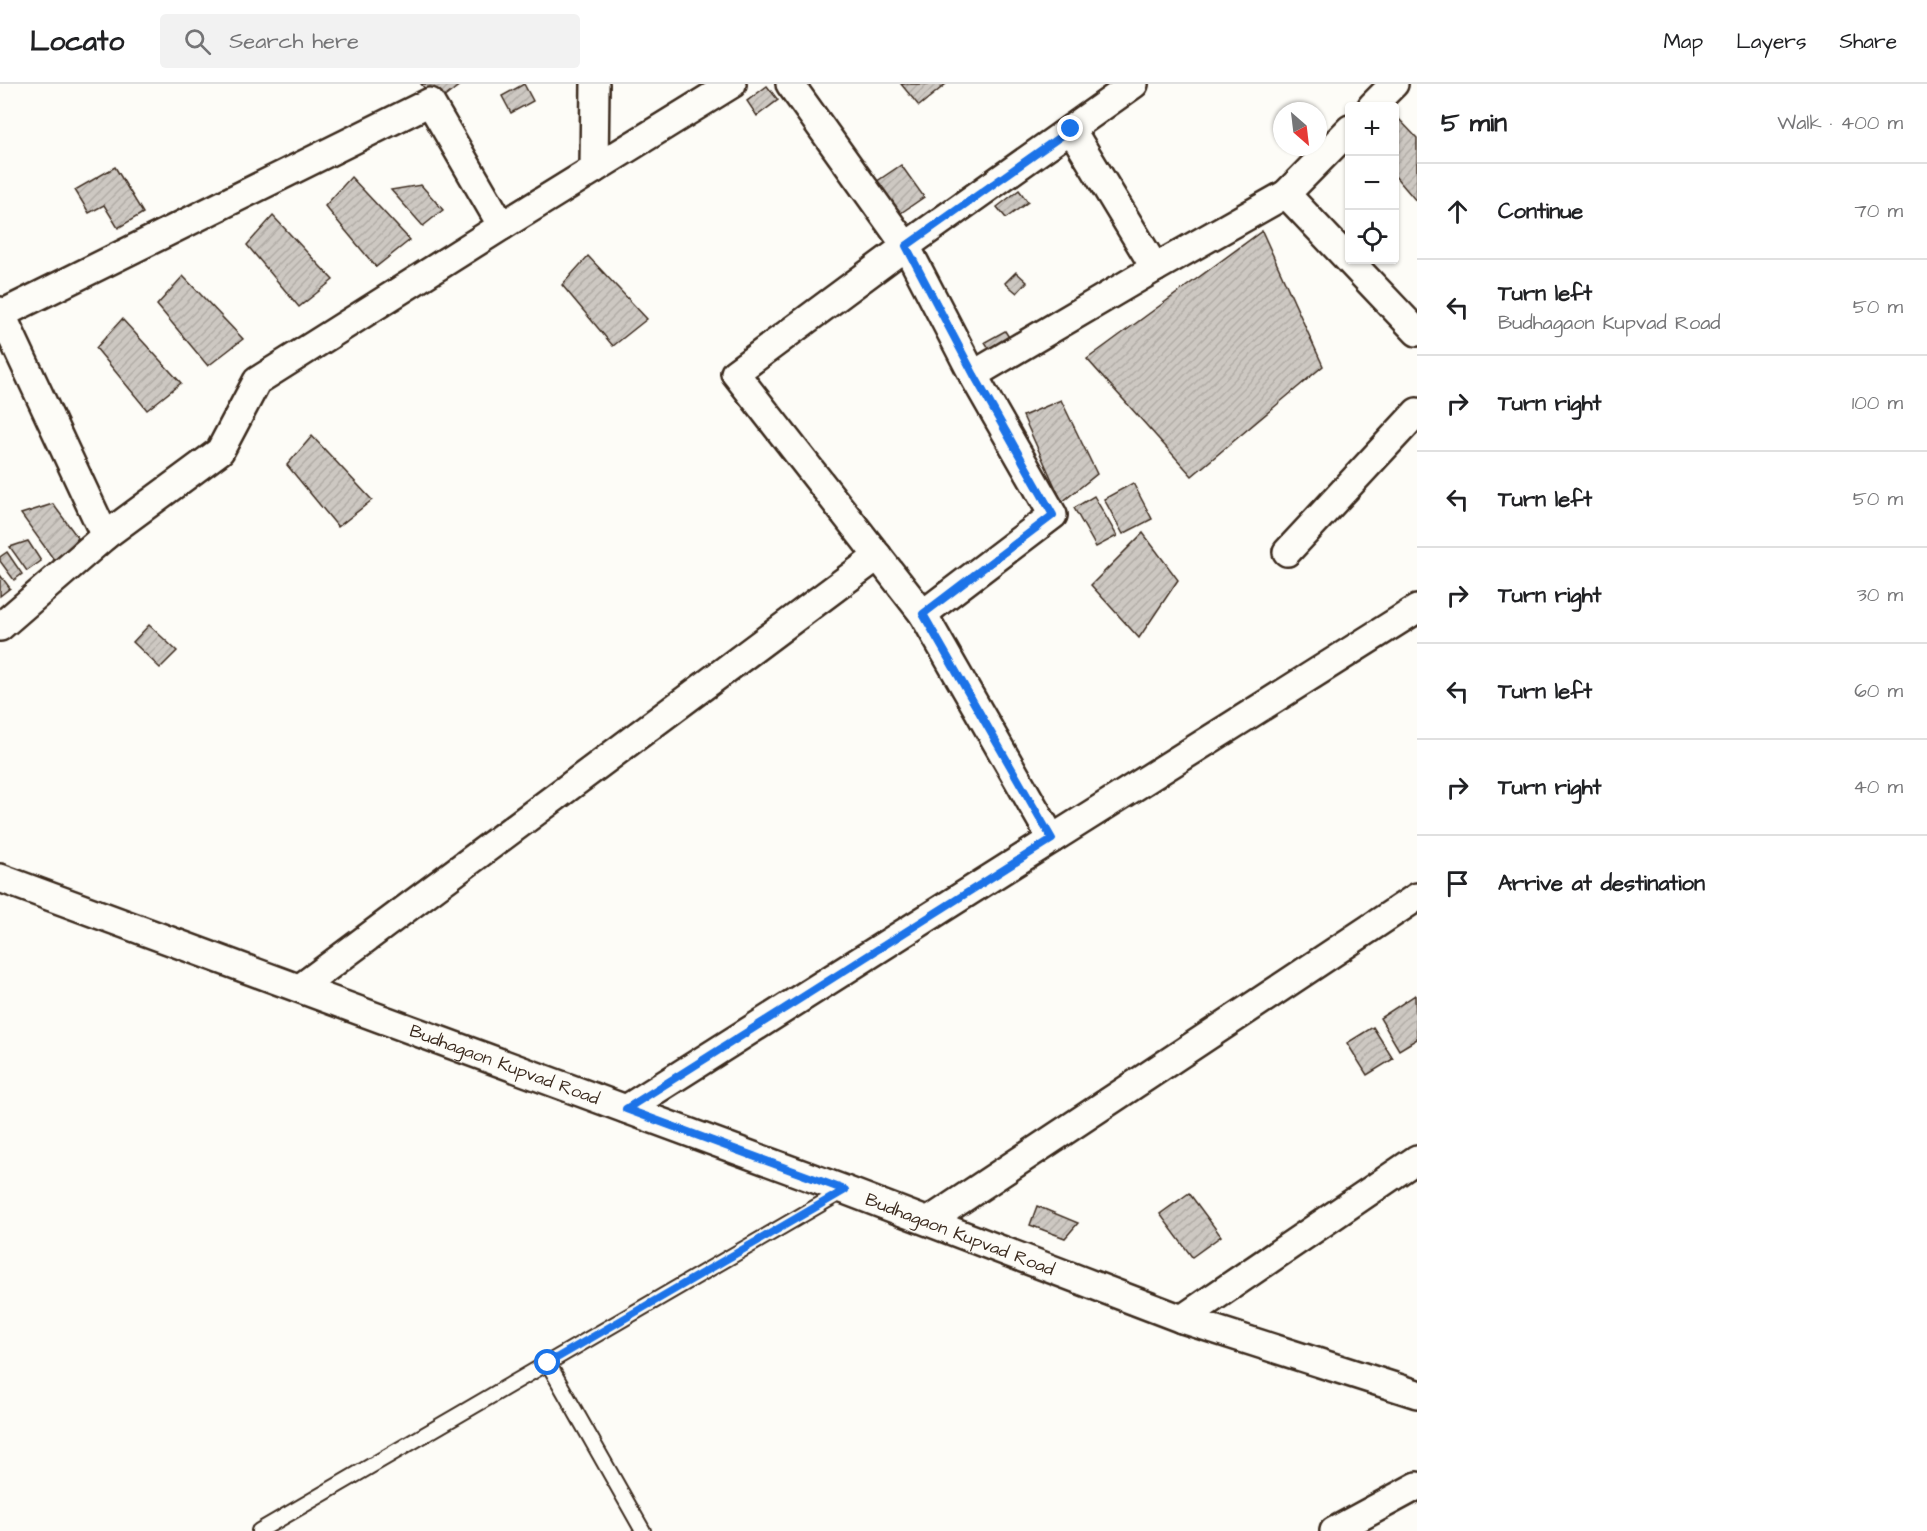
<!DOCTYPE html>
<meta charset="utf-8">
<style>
:root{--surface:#fff;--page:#f2f2f2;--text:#202124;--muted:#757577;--line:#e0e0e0}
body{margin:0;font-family:"Architects Daughter",sans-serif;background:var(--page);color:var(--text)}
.controls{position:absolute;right:18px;top:18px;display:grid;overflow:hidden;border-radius:6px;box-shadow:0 2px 4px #0004}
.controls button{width:54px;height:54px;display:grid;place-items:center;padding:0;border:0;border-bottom:2px solid var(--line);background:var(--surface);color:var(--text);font:30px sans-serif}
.compass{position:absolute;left:1273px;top:18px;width:54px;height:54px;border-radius:50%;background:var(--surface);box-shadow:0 2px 4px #0004;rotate:152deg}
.stop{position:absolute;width:18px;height:18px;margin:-14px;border:4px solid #1a73e8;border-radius:50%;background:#fff}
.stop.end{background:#1a73e8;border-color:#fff;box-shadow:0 2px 6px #0008}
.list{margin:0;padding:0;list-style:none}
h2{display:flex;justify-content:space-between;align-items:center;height:78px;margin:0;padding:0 24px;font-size:26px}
h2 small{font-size:20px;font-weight:400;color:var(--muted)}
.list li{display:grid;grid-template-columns:39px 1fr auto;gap:18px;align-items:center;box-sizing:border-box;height:96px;padding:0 24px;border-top:2px solid var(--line)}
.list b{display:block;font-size:22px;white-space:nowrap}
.list p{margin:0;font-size:20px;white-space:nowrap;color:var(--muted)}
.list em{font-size:20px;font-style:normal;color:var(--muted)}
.icon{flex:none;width:33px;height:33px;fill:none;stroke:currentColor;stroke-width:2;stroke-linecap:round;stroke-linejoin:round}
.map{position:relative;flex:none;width:1417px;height:1447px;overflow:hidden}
header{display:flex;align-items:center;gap:36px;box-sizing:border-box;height:84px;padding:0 30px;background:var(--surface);border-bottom:2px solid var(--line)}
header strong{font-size:28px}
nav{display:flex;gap:33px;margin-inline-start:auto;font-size:21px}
.search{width:420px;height:54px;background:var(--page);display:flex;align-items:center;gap:15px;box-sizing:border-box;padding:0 21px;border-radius:6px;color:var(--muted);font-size:22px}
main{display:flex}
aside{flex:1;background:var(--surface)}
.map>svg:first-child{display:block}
.building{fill:url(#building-hatch);stroke:#3b2a1e;stroke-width:1.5}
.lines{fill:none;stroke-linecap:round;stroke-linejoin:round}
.service-casing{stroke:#3b2a1e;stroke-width:18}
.minor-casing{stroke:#3b2a1e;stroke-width:32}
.service{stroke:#fdfcf7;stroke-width:14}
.minor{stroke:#fdfcf7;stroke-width:27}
.route{stroke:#1a73e8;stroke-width:8}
.labels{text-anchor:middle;stroke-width:6;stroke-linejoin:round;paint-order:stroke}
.street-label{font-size:18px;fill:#3b2a1e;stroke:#fdfcf7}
</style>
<header>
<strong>Locato</strong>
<div class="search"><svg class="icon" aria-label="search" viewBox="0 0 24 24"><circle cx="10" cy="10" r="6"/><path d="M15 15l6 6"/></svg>Search here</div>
<nav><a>Map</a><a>Layers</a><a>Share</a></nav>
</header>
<main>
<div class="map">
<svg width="1417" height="1447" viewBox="0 0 1417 1447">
<defs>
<pattern id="building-hatch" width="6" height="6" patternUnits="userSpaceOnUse" patternTransform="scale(1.5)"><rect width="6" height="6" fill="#cdc8c2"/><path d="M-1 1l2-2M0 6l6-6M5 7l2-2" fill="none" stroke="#b1aca6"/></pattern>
</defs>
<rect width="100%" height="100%" fill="#fdfcf7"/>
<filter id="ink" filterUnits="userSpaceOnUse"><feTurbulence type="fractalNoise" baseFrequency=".0167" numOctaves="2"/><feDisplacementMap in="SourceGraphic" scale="12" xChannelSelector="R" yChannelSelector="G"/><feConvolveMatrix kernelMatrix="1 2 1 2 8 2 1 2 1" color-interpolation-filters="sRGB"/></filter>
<g filter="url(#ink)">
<g class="building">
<path d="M 421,0 L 461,0 L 437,19 Z"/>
<path d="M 524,0 L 533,17 L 511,29 L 502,12 Z"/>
<path d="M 901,0 L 946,0 L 919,22 Z"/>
<path d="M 767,2 L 778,16 L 757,32 L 747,17 Z"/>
<path d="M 1398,34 L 1417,54 L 1417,118 L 1394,91 L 1394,38 Z"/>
<path d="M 901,81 L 924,113 L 895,133 L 873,100 Z"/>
<path d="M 115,83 L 143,129 L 118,144 L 104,121 L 89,129 L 75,106 Z"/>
<path d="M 351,93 L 410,156 L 376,183 L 325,122 Z"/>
<path d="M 421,101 L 443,126 L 423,142 L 391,106 Z"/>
<path d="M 1019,106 L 1028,118 L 1006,134 L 997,123 Z"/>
<path d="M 273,132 L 333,196 L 299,223 L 247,161 Z"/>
<path d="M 1262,147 L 1323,282 L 1192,392 L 1087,275 Z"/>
<path d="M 588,172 L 647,235 L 613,262 L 562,201 Z"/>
<path d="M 1016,188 L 1027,198 L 1017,209 L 1005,199 Z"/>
<path d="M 183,192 L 243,255 L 208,282 L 157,221 Z"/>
<path d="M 122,235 L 181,299 L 147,326 L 96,264 Z"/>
<path d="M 1005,247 L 1012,258 L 992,269 L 985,258 Z"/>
<path d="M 1061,316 L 1097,390 L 1062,418 L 1023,332 Z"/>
<path d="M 312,352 L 372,416 L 338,443 L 287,381 Z"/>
<path d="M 1133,399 L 1152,435 L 1123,450 L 1104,415 Z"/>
<path d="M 1094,412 L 1117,452 L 1096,463 L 1074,424 Z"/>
<path d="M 53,420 L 78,454 L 57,480 L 21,430 Z"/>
<path d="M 1143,449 L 1178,496 L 1139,554 L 1091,501 Z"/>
<path d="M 28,457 L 41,477 L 27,487 L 10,463 Z"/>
<path d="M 7,468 L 22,490 L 14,496 L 0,477 L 0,473 Z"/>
<path d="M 0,491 L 10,504 L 0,512 Z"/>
<path d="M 149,541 L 177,567 L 160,584 L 133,558 Z"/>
<path d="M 1415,911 L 1417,955 L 1399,966 L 1380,934 Z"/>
<path d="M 1373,943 L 1393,975 L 1367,991 L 1347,959 Z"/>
<path d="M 1189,1109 L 1221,1152 L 1192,1173 L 1160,1130 Z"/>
<path d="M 1037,1122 L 1078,1139 L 1065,1154 L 1030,1141 Z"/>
</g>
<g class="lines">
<g class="service-casing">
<g id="service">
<path d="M 548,1279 L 643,1447"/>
<path d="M 259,1447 L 845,1106"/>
</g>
</g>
<g class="minor-casing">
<g id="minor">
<path d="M 790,0 L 906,162 L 735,289 L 923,530 L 1053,431 L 973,291 L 906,162 L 1134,0"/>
<path d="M 1372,22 L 1394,0"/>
<path d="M 1071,45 L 1155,184"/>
<path d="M 594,85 L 595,0"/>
<path d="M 1286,110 L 1417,248"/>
<path d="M 0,227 L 105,452"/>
<path d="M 0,231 L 430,18 L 502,142"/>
<path d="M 973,291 L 1155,184 L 1286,110 L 1350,45"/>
<path d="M 1287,468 L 1417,328"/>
<path d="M 0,543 L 105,452 L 220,367 L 257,297 L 502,142 L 732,0"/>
<path d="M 1052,755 L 1417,525"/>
<path id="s1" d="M 0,794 L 845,1106 L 1182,1235 L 1417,1310"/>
<path d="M 300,904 L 878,472"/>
<path d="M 626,1025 L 1052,755 L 923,530"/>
<path d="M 929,1137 L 1417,813"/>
<path d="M 1182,1235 L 1417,1075"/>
<path d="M 1334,1447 L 1417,1402"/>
</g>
</g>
<use href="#service" class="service"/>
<use href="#minor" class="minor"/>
</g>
</g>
<g class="lines" filter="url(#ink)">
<path class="route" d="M 548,1279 L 845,1106 L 626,1025 L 1052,755 L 923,530 L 1053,431 L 974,291 L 906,162 L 1071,45"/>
</g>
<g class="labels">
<g class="street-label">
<text dy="6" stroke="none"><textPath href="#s1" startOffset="538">Budhagaon Kupvad Road</textPath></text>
<text dy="6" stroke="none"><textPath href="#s1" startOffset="1024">Budhagaon Kupvad Road</textPath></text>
</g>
</g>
</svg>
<div class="controls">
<button>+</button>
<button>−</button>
<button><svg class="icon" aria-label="locate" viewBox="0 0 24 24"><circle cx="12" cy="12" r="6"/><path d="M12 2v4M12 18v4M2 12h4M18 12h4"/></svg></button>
</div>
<svg class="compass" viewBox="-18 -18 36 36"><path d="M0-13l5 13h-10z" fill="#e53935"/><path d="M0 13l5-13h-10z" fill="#757577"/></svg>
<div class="stop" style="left:548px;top:1279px"></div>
<div class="stop end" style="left:1071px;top:45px"></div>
</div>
<aside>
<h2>5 min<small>Walk · 400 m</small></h2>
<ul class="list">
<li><svg class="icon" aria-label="ahead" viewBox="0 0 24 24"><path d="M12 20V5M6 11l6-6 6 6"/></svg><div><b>Continue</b></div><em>70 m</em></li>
<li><svg class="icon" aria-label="left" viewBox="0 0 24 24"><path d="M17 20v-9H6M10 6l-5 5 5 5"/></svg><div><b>Turn left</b><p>Budhagaon Kupvad Road</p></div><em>50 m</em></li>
<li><svg class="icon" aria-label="right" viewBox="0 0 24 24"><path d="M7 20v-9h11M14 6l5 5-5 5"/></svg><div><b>Turn right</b></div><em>100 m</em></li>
<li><svg class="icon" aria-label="left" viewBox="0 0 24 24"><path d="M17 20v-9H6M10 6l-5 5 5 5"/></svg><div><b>Turn left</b></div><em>50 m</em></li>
<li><svg class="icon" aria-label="right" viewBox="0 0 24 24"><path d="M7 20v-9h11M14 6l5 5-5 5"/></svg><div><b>Turn right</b></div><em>30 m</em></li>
<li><svg class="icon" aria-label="left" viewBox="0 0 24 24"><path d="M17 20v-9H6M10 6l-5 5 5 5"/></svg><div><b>Turn left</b></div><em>60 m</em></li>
<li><svg class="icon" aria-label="right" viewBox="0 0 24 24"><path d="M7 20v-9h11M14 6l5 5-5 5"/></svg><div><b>Turn right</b></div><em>40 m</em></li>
<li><svg class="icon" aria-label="arrive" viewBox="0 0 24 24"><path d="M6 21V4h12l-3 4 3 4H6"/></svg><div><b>Arrive at destination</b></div></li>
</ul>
</aside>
</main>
